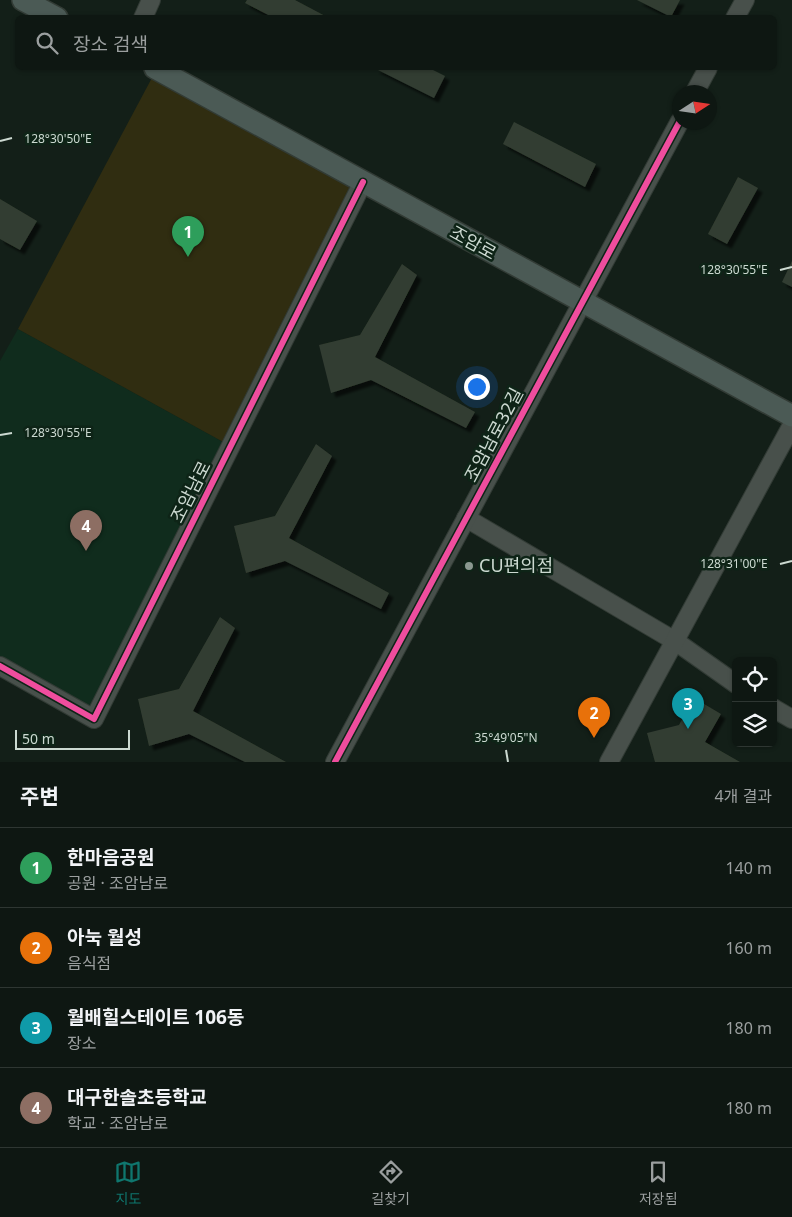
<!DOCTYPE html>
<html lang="ko">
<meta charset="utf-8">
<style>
:root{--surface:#0e1712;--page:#17201b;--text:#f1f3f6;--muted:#9b9f9f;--line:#2e3632;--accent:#0f766e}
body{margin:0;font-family:"Noto Sans","Noto Sans KR",sans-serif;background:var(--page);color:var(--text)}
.controls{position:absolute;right:15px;bottom:15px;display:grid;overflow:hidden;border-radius:8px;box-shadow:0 1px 4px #0004}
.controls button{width:45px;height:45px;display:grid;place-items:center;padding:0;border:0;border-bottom:1px solid var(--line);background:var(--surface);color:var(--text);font:25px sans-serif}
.compass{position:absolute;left:672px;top:85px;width:45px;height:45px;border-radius:50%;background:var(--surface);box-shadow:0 1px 4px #0004;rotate:78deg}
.scale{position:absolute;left:15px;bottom:12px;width:115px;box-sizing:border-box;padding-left:5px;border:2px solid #ccd9d1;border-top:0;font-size:14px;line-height:18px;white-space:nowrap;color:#ccd9d1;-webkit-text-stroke:4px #0e2417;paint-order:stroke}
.you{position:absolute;left:476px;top:386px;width:18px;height:18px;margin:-12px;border:4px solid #fff;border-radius:50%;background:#1a73e8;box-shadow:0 0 0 8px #1a73e833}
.badge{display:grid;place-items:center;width:32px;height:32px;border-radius:50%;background:var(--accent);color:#fff;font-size:16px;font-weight:700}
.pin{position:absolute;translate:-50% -41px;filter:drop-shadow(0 1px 2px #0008)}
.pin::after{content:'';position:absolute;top:26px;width:18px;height:15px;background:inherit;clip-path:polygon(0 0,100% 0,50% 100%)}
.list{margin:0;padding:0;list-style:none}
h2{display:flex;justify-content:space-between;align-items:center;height:65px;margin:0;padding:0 20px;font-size:21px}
h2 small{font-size:16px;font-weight:400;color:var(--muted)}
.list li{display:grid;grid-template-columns:32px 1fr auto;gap:15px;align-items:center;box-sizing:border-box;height:80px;padding:0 20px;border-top:1px solid var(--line)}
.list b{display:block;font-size:19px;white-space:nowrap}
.list p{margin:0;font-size:16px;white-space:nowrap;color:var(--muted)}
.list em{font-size:16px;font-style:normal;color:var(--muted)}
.icon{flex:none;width:28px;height:28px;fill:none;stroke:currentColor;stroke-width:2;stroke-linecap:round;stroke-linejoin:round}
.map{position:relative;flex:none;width:792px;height:762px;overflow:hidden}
.search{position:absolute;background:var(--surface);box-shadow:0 1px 4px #0004;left:15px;right:15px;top:15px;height:55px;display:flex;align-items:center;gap:12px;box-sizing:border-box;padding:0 18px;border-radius:8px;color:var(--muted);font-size:19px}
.sheet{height:385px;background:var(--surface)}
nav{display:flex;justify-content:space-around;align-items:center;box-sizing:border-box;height:70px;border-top:1px solid var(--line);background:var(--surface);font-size:14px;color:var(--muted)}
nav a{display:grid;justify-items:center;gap:2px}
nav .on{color:var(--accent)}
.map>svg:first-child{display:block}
.built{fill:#102c1d}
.green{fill:#302d11}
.building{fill:#333d31;filter:url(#shadow)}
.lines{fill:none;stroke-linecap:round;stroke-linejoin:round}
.minor-casing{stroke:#323b35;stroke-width:20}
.major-casing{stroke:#323b35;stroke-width:24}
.minor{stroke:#48504b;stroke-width:18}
.major{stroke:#4b5a55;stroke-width:21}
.cycleway-casing{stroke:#0e2417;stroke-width:9}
.cycleway{stroke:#ef4d9e;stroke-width:6}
.ticks{fill:none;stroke:#ccd9d1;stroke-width:2}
.poi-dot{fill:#8b9890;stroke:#0e2417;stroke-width:2}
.labels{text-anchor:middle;stroke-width:5;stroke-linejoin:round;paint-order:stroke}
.street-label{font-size:18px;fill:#ccd9d1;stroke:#0e2417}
.poi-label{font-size:18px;fill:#ccd9d1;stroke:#0e2417;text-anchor:start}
.ticks-label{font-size:12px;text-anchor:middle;fill:#ccd9d1;stroke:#0e2417;stroke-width:5;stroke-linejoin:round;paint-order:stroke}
</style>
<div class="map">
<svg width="792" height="762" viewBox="0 0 792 762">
<defs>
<filter id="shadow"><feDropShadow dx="4.5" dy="4.5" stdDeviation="1" flood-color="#0009"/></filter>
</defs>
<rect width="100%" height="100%" fill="#131f18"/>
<path class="built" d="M 18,329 L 225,443 L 92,711 L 0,659 L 0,361 Z"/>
<path class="green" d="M 154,74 L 356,185 L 225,443 L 18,329 Z"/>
<g class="building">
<path d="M 247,0 L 295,0 L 329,18 L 274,18 L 245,3 Z"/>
<path d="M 637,0 L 680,0 L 671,17 Z"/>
<path d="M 374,68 L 429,68 L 445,76 L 434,98 Z"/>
<path d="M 514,122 L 596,164 L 585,187 L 503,144 Z"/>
<path d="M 738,177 L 758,188 L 727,244 L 708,234 Z"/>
<path d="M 0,199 L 37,221 L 20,250 L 0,239 Z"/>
<path d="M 792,261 L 792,287 L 782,282 Z"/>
<path d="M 402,264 L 417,275 L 375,357 L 475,412 L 466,428 L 371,380 L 331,393 L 319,345 L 360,335 Z"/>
<path d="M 316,444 L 332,456 L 289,538 L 389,593 L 381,609 L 285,561 L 246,573 L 234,526 L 275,516 Z"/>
<path d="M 220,617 L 235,628 L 193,711 L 286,762 L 245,762 L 189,734 L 149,746 L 138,699 L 179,689 Z"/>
<path d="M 694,698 L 721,714 L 705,742 L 740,762 L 655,762 L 647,733 L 679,725 Z"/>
</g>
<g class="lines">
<g class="minor-casing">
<g id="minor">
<path d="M 143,18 L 151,0"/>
<path d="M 735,18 L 745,0"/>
<path d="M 695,92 L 708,68"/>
<path d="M 466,518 L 675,641 L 736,684"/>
<path d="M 0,666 L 94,719 L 363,182"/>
<path d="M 773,708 L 792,719"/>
<path d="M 335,762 L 680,121"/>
<path d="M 609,762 L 792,425"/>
</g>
</g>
<g class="major-casing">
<g id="major">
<path d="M 23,0 L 57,18"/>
<path d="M 155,68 L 792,416"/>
</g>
</g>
<use href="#minor" class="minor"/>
<use href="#major" class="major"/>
<g class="cycleway-casing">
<g id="cycleway">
<path d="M 0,666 L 94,719 L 363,182"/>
<path d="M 335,762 L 680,121"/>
</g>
</g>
<use href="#cycleway" class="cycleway"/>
</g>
<path class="ticks" d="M 0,141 L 12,138M 780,270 L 792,267M 0,435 L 12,433M 780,564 L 792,561M 506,750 L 508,762"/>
<circle class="poi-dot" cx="469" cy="566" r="5"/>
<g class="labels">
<g class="street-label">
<text transform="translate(473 243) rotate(29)" y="6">조암로</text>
<text transform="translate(494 435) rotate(-62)" y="6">조암남로32길</text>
<text transform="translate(191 492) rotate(-63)" y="6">조암남로</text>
</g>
<g class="poi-label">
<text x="479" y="572">CU편의점</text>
</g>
</g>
<g class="ticks-label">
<text x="58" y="143">128°30'50"E</text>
<text x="734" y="274">128°30'55"E</text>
<text x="58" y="437">128°30'55"E</text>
<text x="734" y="568">128°31'00"E</text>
<text x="506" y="742">35°49'05"N</text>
</g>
</svg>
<div class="controls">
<button><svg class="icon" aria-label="locate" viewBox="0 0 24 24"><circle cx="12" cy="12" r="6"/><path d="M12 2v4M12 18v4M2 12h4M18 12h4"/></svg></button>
<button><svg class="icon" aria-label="layers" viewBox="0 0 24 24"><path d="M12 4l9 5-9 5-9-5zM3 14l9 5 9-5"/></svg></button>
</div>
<svg class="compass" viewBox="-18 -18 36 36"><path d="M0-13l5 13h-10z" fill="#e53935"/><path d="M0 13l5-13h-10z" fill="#9b9f9f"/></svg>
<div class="scale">50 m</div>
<div class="you"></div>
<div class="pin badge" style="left:188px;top:257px;background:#2e9e5b">1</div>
<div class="pin badge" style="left:594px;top:738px;background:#e8710a">2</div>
<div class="pin badge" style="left:688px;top:729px;background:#0f9aa8">3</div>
<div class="pin badge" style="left:86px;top:551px;background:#8d6e63">4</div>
<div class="search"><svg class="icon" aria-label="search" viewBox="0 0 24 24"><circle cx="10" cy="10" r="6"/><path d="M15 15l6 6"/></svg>장소 검색</div>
</div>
<section class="sheet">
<h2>주변<small>4개 결과</small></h2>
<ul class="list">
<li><span class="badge" style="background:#2e9e5b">1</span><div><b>한마음공원</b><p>공원 · 조암남로</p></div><em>140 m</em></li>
<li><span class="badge" style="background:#e8710a">2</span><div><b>아눅 월성</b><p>음식점</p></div><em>160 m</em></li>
<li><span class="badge" style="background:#0f9aa8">3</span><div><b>월배힐스테이트 106동</b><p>장소</p></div><em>180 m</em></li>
<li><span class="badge" style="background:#8d6e63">4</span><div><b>대구한솔초등학교</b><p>학교 · 조암남로</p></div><em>180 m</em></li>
</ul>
</section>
<nav>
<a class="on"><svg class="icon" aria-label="map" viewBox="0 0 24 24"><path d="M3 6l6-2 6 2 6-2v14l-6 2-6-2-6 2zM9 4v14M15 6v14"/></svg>지도</a>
<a><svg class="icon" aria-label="directions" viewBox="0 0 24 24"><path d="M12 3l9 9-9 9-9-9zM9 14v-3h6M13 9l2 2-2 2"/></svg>길찾기</a>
<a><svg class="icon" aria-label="saved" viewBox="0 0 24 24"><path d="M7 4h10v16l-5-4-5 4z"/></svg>저장됨</a>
</nav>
